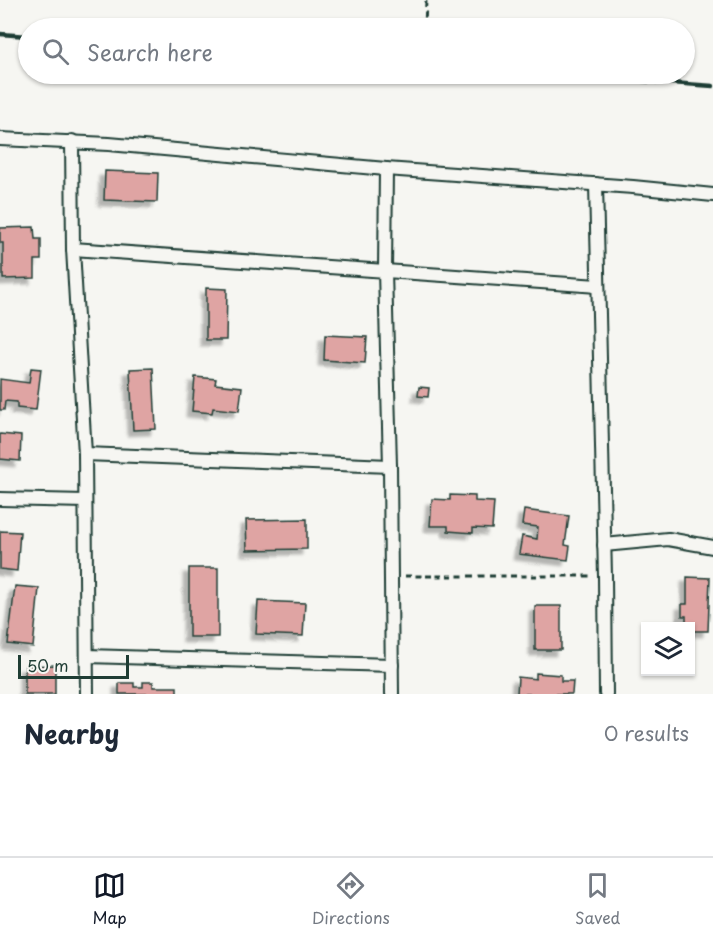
<!DOCTYPE html>
<style>
:root{--surface:#fff;--page:#f6f6f7;--text:#1f2937;--muted:#747a83;--line:#e0e1e3;--accent:#111827}
body{margin:0;font-family:"Playpen Sans",sans-serif;background:var(--page);color:var(--text)}
.controls{position:absolute;right:18px;bottom:18px;display:grid;overflow:hidden;border-radius:0px;box-shadow:0 2px 4px #0004}
.controls button{width:54px;height:54px;display:grid;place-items:center;padding:0;border:0;border-bottom:2px solid var(--line);background:var(--surface);color:var(--text);font:30px sans-serif}
.scale{position:absolute;left:18px;bottom:15px;width:111px;box-sizing:border-box;padding-left:6px;border:3px solid #1f3d34;border-top:0;font-size:16px;line-height:21px;white-space:nowrap;color:#1f3d34;-webkit-text-stroke:4px #f6f6f2;paint-order:stroke}
.list{margin:0;padding:0;list-style:none}
h2{display:flex;justify-content:space-between;align-items:center;height:78px;margin:0;padding:0 24px;font-size:26px}
h2 small{font-size:20px;font-weight:400;color:var(--muted)}
.icon{flex:none;width:33px;height:33px;fill:none;stroke:currentColor;stroke-width:2;stroke-linecap:round;stroke-linejoin:round}
.map{position:relative;flex:none;width:713px;height:694px;overflow:hidden}
.search{position:absolute;background:var(--surface);box-shadow:0 2px 4px #0004;left:18px;right:18px;top:18px;height:66px;display:flex;align-items:center;gap:15px;box-sizing:border-box;padding:0 21px;border-radius:33px;color:var(--muted);font-size:22px}
.sheet{height:162px;background:var(--surface)}
nav{display:flex;justify-content:space-around;align-items:center;box-sizing:border-box;height:84px;border-top:2px solid var(--line);background:var(--surface);font-size:16px;color:var(--muted)}
nav a{display:grid;justify-items:center;gap:3px}
nav .on{color:var(--accent)}
.map>svg:first-child{display:block}
.building{fill:#dfa4a3;stroke:#1f3d34;stroke-width:1.5;filter:url(#shadow)}
.lines{fill:none;stroke-linecap:round;stroke-linejoin:round}
.minor-casing{stroke:#1f3d34;stroke-width:16}
.path{stroke:#1f3d34;stroke-width:3;stroke-dasharray:6 4.5;stroke-linecap:butt}
.minor{stroke:#f6f6f2;stroke-width:12}
.rail{stroke:#1f3d34;stroke-width:4.5}
</style>
<div class="map">
<svg width="713" height="694" viewBox="0 0 713 694">
<defs>
<filter id="shadow"><feDropShadow dx="-5.5" dy="5.5" stdDeviation="1.5" flood-color="#0004"/></filter>
</defs>
<rect width="100%" height="100%" fill="#f6f6f2"/>
<filter id="ink" filterUnits="userSpaceOnUse"><feTurbulence type="fractalNoise" baseFrequency=".0167" numOctaves="2"/><feDisplacementMap in="SourceGraphic" scale="12" xChannelSelector="R" yChannelSelector="G"/><feConvolveMatrix kernelMatrix="1 2 1 2 8 2 1 2 1" color-interpolation-filters="sRGB"/></filter>
<g filter="url(#ink)">
<g class="building">
<path d="M 105,171 L 158,173 L 157,202 L 104,200 Z"/>
<path d="M 34,227 L 35,239 L 41,239 L 41,260 L 35,260 L 35,278 L 3,279 L 3,243 L 0,243 L 0,228 Z"/>
<path d="M 206,288 L 227,289 L 226,340 L 206,340 Z"/>
<path d="M 325,335 L 367,337 L 365,363 L 324,360 Z"/>
<path d="M 31,368 L 41,369 L 36,410 L 17,408 L 17,402 L 5,401 L 4,410 L 0,410 L 0,379 L 29,383 Z"/>
<path d="M 153,368 L 156,429 L 133,430 L 130,369 Z"/>
<path d="M 195,377 L 216,379 L 215,384 L 242,387 L 239,411 L 213,408 L 212,413 L 192,411 Z"/>
<path d="M 419,387 L 429,388 L 428,397 L 418,396 Z"/>
<path d="M 0,434 L 21,436 L 20,461 L 0,459 Z"/>
<path d="M 450,495 L 475,496 L 475,501 L 494,502 L 492,529 L 473,528 L 473,533 L 448,531 L 448,526 L 430,526 L 432,499 L 450,500 Z"/>
<path d="M 524,510 L 569,516 L 565,545 L 570,546 L 568,560 L 519,554 L 522,536 L 537,539 L 538,527 L 522,525 Z"/>
<path d="M 307,519 L 307,549 L 247,550 L 246,520 Z"/>
<path d="M 0,531 L 20,532 L 17,571 L 0,569 Z"/>
<rect x="189" y="568" width="29" height="69"/>
<path d="M 687,577 L 710,578 L 708,631 L 690,631 L 690,626 L 686,626 L 686,616 L 682,616 L 682,604 L 687,604 Z"/>
<path d="M 15,586 L 39,588 L 33,647 L 8,644 Z"/>
<path d="M 258,601 L 305,603 L 303,636 L 256,634 Z"/>
<rect x="535" y="606" width="26" height="44"/>
<path d="M 55,665 L 55,694 L 25,694 L 25,666 Z"/>
<path d="M 536,673 L 561,675 L 561,681 L 573,681 L 572,694 L 517,694 L 518,677 L 536,679 Z"/>
<path d="M 143,682 L 153,682 L 153,687 L 177,687 L 177,694 L 119,694 L 119,683 L 134,683 L 134,687 L 143,687 Z"/>
</g>
<g class="lines">
<g class="minor-casing">
<g id="minor">
<path d="M 0,139 L 109,144 L 386,169 L 633,187 L 713,195"/>
<path d="M 72,141 L 73,249 L 85,454 L 87,694"/>
<path d="M 386,169 L 385,271 L 390,466 L 392,694"/>
<path d="M 596,184 L 605,576 L 606,694"/>
<path d="M 73,249 L 598,286"/>
<path d="M 85,454 L 390,466"/>
<path d="M 0,499 L 85,501"/>
<path d="M 604,545 L 668,539 L 713,547"/>
<path d="M 87,656 L 392,665"/>
</g>
</g>
<g class="path">
<path d="M 425,28 L 426,0"/>
<path d="M 405,576 L 593,576"/>
</g>
<use href="#minor" class="minor"/>
<g class="rail">
<path d="M 0,34 L 28,36"/>
<path d="M 548,74 L 713,86"/>
</g>
</g>
</g>
</svg>
<div class="controls">
<button><svg class="icon" aria-label="layers" viewBox="0 0 24 24"><path d="M12 4l9 5-9 5-9-5zM3 14l9 5 9-5"/></svg></button>
</div>
<div class="scale">50 m</div>
<div class="search"><svg class="icon" aria-label="search" viewBox="0 0 24 24"><circle cx="10" cy="10" r="6"/><path d="M15 15l6 6"/></svg>Search here</div>
</div>
<section class="sheet">
<h2>Nearby<small>0 results</small></h2>
<ul class="list">
</ul>
</section>
<nav>
<a class="on"><svg class="icon" aria-label="map" viewBox="0 0 24 24"><path d="M3 6l6-2 6 2 6-2v14l-6 2-6-2-6 2zM9 4v14M15 6v14"/></svg>Map</a>
<a><svg class="icon" aria-label="directions" viewBox="0 0 24 24"><path d="M12 3l9 9-9 9-9-9zM9 14v-3h6M13 9l2 2-2 2"/></svg>Directions</a>
<a><svg class="icon" aria-label="saved" viewBox="0 0 24 24"><path d="M7 4h10v16l-5-4-5 4z"/></svg>Saved</a>
</nav>
